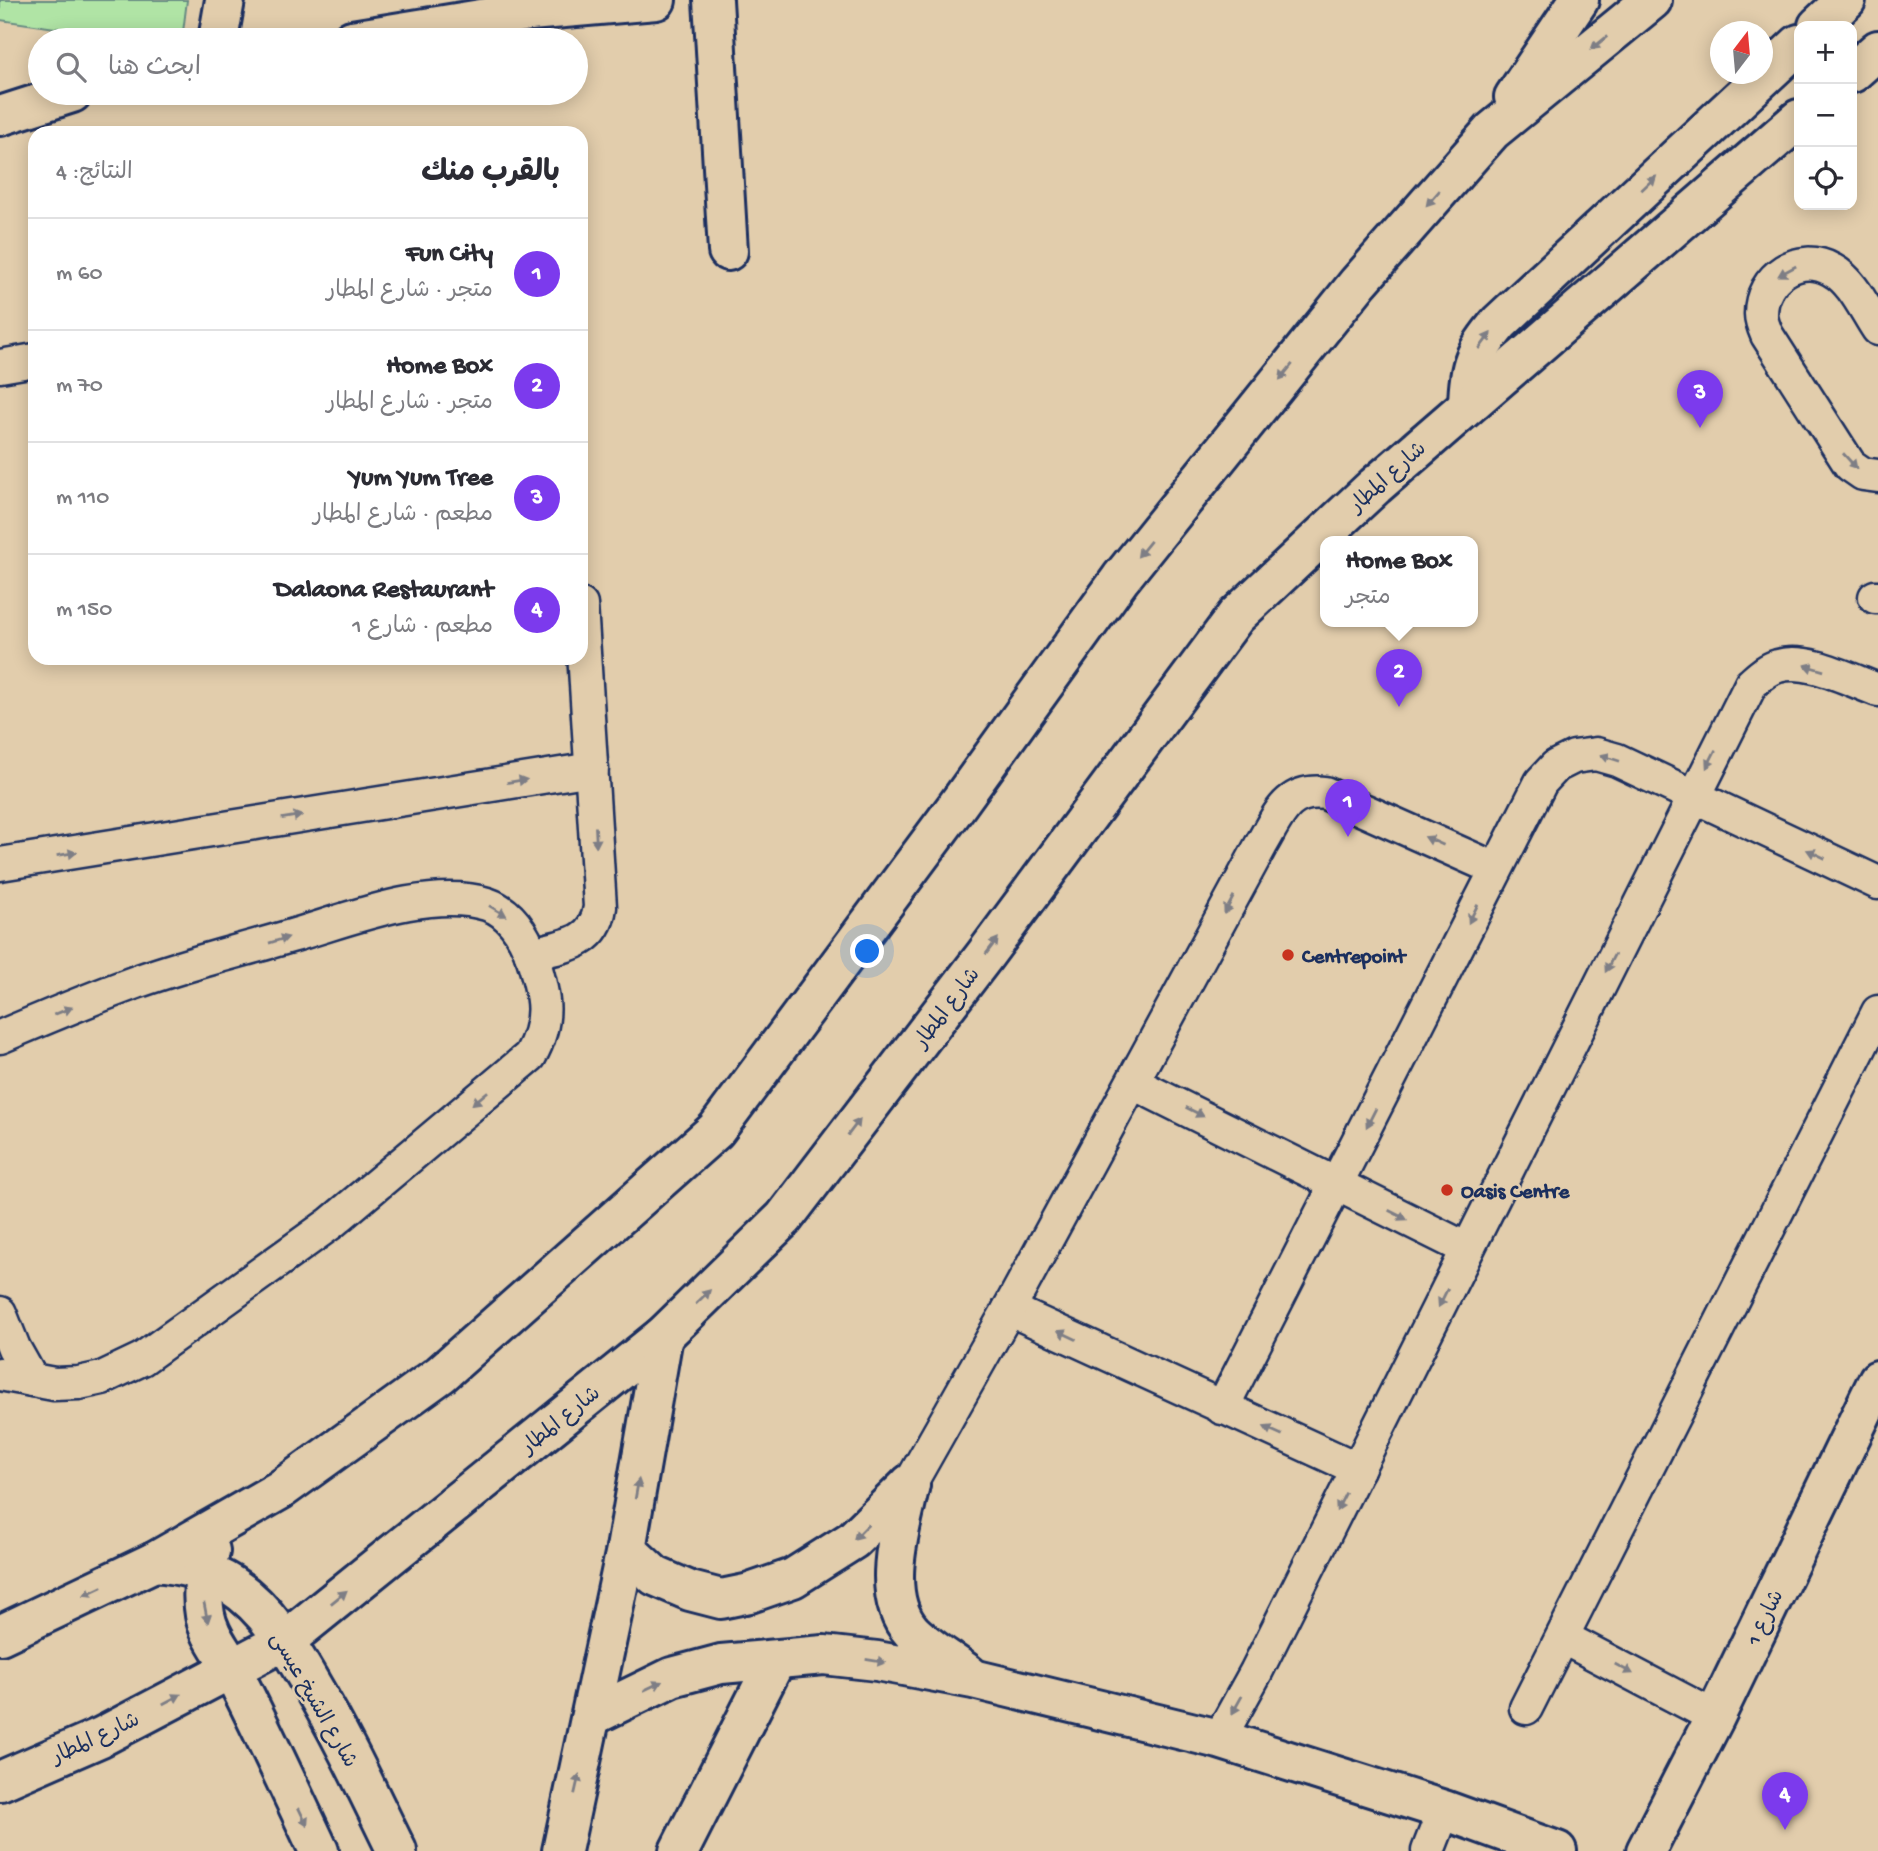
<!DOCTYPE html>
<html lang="ar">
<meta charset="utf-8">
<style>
:root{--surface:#fff;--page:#f7f7f7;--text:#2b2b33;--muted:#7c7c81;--line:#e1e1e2;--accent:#7c3aed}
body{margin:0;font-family:"Gochi Hand","Playpen Sans Arabic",sans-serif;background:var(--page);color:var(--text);direction:rtl}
.controls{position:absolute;right:21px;top:21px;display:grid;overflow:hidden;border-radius:14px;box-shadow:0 4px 18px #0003}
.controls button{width:63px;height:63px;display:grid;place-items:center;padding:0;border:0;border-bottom:2px solid var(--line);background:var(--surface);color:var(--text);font:35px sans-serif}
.compass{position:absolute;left:1710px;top:21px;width:63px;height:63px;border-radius:50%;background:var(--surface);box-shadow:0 4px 18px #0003;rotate:16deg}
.you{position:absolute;left:868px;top:952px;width:24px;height:24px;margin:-18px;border:5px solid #fff;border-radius:50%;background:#1a73e8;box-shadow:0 0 0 10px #1a73e833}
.badge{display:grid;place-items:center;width:46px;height:46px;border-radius:50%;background:var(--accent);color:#fff;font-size:23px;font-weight:700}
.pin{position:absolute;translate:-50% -58px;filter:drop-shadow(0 2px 4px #0008)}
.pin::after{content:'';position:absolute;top:37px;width:24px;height:21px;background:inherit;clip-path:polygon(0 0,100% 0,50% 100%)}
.popup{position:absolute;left:1320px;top:536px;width:158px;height:91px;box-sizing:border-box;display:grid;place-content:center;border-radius:14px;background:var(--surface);filter:drop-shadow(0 2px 5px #0005);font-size:23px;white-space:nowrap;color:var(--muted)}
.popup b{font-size:26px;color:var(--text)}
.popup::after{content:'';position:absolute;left:50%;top:100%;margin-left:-14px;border:14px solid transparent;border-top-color:var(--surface)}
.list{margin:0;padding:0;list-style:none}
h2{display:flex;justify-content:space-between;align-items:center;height:91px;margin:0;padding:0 28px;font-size:30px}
h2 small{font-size:23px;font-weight:400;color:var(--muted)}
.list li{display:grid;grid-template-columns:46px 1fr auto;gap:21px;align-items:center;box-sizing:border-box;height:112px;padding:0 28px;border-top:2px solid var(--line)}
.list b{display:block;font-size:26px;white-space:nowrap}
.list p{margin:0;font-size:23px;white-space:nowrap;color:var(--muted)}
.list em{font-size:23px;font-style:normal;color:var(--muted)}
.icon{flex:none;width:38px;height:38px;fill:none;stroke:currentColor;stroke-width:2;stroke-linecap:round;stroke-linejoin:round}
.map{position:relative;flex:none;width:1878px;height:1851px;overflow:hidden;direction:ltr}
.search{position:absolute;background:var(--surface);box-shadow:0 4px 18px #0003;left:28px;top:28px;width:560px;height:77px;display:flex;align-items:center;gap:18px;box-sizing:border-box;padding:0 24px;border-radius:38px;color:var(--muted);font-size:26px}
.panel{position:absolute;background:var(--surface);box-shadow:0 4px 18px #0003;left:28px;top:126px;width:560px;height:539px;border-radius:21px;direction:rtl}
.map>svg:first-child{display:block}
.green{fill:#b0e4a5;stroke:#668a82;stroke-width:2}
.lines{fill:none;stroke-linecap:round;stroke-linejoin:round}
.lane-casing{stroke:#1b2f5e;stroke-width:37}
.street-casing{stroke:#1b2f5e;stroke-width:44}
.secondary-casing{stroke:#1b2f5e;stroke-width:44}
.primary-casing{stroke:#1b2f5e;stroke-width:44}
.lane{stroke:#e2cdac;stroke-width:32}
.street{stroke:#e2cdac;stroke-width:38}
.secondary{stroke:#e2cdac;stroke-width:38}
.primary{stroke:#e2cdac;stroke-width:38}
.oneway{fill:#7e7e85}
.poi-dot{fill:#c8321e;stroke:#e2cdac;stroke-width:2.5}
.labels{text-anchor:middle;stroke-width:5;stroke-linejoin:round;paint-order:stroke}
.street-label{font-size:21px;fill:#1b2f5e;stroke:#e2cdac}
.poi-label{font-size:21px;font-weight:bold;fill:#1b2f5e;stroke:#e2cdac;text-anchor:start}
</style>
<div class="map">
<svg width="1878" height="1851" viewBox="0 0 1878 1851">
<rect width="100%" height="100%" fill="#e2cdac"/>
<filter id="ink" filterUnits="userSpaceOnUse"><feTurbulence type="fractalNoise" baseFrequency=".0143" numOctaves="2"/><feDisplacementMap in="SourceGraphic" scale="14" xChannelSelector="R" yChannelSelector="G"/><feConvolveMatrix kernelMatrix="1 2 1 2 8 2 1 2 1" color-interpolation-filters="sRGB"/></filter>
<g filter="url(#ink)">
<path class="green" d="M 0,0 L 187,0 L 182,40 L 137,40 L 0,20 Z"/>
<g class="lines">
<g class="lane-casing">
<g id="lane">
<path d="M 1878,329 C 1865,310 1853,281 1832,270 C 1799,251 1761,277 1761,314 C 1761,321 1764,328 1767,335 L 1850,465 L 1863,474 L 1878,476"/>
<path d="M 0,366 L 35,360"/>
<path d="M 1875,597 L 1878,597"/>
<path d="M 0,864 L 592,769"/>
<path d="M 531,954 C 562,946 595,945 600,907 L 581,605"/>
<path d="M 0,1037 C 42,1019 85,1001 128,985 C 181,965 237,952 291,936 C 347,920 430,886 487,904 C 511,912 525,936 533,959 C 545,997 550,1020 530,1056 L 331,1223 L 142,1359 L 102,1378 L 79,1383 L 54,1384 L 0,1374"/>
<path d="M 1133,1083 L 1467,1249"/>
<path d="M 1009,1309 L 1358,1469"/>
<path d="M 0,1313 L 14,1348 L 32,1380"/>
<path d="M 1222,1408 L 1541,782 L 1556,766 L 1574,757 L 1596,754 L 1617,760 L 1878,883"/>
<path d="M 910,1484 L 1009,1309 L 1261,845 C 1278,817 1286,788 1325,793 L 1496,869"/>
<path d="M 1564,1638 L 1715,1717"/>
<path d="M 1526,1708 L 1878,1012"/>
<path d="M 1219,1739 L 1256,1672 L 1751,684 C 1759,677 1767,669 1778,666 C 1807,657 1850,680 1878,690"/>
<path d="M 1428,1851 L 1444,1810"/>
</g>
</g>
<g class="street-casing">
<g id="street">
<path d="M 713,0 L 728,251"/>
<path d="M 352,40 L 530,11 L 656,0"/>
<path d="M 0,116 L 72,93"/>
<path d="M 910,1484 C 901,1526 878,1595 912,1632 C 928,1648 951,1661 969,1675"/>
<path d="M 626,1549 L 655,1576 L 690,1591 L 721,1599 L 750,1593 L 793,1578 L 853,1540 L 910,1484"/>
<path d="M 592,1716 L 672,1677 L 721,1664 L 824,1655 L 877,1661 L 973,1679 L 1219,1739 L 1444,1810 L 1557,1851"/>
<path d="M 679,1851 L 776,1660"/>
</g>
</g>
<g class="secondary-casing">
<g id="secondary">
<path d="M 218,40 L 225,0"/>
<path d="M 210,1551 C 204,1573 201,1593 205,1615 C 209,1637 224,1652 233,1672 C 263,1731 291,1791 319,1851"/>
<path d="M 154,1562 C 181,1564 207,1570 231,1585 C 267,1608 290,1648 311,1684 C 343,1738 369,1794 397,1851"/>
<path d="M 1646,1851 L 1715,1717 L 1878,1380"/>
</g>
</g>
<g class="primary-casing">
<g id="primary">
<path d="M 1818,26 L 1846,0"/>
<path d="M 1852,73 L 1878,50"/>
<path d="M 1514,97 L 1579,0"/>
<path d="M 1468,405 C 1469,365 1474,352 1500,322 L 1799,44"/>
<path d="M 0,1635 L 154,1562 L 280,1490 L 441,1374 L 716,1130 L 956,807 L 1121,578 L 1358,283 L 1492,131 L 1652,0"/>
<path d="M 0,1781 L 101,1737 L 286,1640 L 663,1336 L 784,1218 L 985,955 L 1236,616 L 1375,486 L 1799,119"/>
<path d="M 562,1851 L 626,1549 L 663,1336"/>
</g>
</g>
<use href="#lane" class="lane"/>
<use href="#street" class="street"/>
<use href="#secondary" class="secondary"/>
<use href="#primary" class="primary"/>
</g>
<defs><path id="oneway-solid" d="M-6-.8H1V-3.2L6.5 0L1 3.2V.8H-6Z" transform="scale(1.75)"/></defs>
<g class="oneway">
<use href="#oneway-solid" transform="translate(1599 43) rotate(141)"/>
<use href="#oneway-solid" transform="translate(1649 183) rotate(-43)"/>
<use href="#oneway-solid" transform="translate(1433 198) rotate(131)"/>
<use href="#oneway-solid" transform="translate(1787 271) rotate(151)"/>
<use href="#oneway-solid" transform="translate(1485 341) rotate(-54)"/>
<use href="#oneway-solid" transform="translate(1286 372) rotate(129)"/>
<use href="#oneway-solid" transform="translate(1850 461) rotate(48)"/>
<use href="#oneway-solid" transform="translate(1144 549) rotate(129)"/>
<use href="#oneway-solid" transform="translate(1814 668) rotate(-164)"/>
<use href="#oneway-solid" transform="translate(1610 758) rotate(-162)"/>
<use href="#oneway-solid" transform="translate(1711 759) rotate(117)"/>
<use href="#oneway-solid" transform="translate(517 781) rotate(-9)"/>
<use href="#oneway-solid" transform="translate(292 817) rotate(-9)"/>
<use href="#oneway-solid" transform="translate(596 837) rotate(87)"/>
<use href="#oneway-solid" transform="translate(1434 841) rotate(-156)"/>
<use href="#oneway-solid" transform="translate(67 854) rotate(-9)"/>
<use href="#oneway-solid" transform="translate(1816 854) rotate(-155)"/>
<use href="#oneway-solid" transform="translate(1229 905) rotate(118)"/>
<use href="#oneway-solid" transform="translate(498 911) rotate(31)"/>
<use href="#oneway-solid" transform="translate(1473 914) rotate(117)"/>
<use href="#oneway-solid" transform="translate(279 940) rotate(-17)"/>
<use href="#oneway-solid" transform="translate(992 946) rotate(-53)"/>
<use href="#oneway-solid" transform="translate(1610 963) rotate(117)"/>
<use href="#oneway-solid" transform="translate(63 1011) rotate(-22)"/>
<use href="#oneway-solid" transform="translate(480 1098) rotate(140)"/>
<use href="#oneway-solid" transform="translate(1195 1112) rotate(27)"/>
<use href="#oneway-solid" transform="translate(1371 1118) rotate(117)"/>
<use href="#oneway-solid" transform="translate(854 1127) rotate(-53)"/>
<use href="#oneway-solid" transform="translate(1398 1215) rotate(27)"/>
<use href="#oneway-solid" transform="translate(703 1297) rotate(-44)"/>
<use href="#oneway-solid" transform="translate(1443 1298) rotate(116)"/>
<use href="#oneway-solid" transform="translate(1067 1335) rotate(-155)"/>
<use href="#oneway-solid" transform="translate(1273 1431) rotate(-156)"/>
<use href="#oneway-solid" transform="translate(637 1489) rotate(-80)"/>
<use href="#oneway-solid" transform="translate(1341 1502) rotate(117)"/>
<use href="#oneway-solid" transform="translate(861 1532) rotate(135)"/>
<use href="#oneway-solid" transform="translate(93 1591) rotate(155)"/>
<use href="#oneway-solid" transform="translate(339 1597) rotate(-39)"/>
<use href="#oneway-solid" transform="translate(206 1613) rotate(79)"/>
<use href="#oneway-solid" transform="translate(876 1661) rotate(9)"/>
<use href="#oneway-solid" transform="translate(1624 1669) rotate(28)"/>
<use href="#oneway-solid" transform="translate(653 1686) rotate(-26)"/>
<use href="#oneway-solid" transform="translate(172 1699) rotate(-28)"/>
<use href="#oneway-solid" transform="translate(1237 1705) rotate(119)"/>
<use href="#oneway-solid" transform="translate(577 1784) rotate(-77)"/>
<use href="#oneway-solid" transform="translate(303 1817) rotate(64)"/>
</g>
</g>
<g class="poi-dot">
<circle cx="1288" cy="955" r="7"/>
<circle cx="1447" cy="1190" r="7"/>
</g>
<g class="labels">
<g class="street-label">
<text transform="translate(1387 476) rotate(-42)" y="7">شارع المطار</text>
<text transform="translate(946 1007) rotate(-53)" y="7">شارع المطار</text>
<text transform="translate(560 1419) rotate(-39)" y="7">شارع المطار</text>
<text transform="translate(1764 1617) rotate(-64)" y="7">شارع 1</text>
<text transform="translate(315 1699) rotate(60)" y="7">شارع الشيخ عيسى</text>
<text transform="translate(95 1737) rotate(-25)" y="7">شارع المطار</text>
</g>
<g class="poi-label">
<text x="1302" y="962">Centrepoint</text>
<text x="1461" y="1197">Oasis Centre</text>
</g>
</g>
</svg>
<div class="controls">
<button>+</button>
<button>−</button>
<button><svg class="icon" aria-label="locate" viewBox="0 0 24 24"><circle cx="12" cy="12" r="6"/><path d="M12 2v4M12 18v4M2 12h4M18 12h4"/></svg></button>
</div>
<svg class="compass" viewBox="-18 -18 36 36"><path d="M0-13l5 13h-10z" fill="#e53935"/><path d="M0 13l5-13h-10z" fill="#7c7c81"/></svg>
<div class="you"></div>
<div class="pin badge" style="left:1348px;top:837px">1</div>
<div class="pin badge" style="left:1399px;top:707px">2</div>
<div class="popup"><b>Home Box</b>متجر</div>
<div class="pin badge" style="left:1700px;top:428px">3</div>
<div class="pin badge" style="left:1785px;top:1830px">4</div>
<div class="search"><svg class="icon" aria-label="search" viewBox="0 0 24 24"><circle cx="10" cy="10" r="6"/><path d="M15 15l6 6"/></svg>ابحث هنا</div>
<section class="panel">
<h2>بالقرب منك<small>النتائج: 4</small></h2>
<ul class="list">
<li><span class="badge">1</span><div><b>Fun City</b><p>متجر · شارع المطار</p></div><em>60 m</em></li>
<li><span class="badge">2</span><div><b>Home Box</b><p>متجر · شارع المطار</p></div><em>70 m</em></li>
<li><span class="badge">3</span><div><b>Yum Yum Tree</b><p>مطعم · شارع المطار</p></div><em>110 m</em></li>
<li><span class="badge">4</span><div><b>Dalaona Restaurant</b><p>مطعم · شارع 1</p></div><em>150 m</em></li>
</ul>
</section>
</div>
